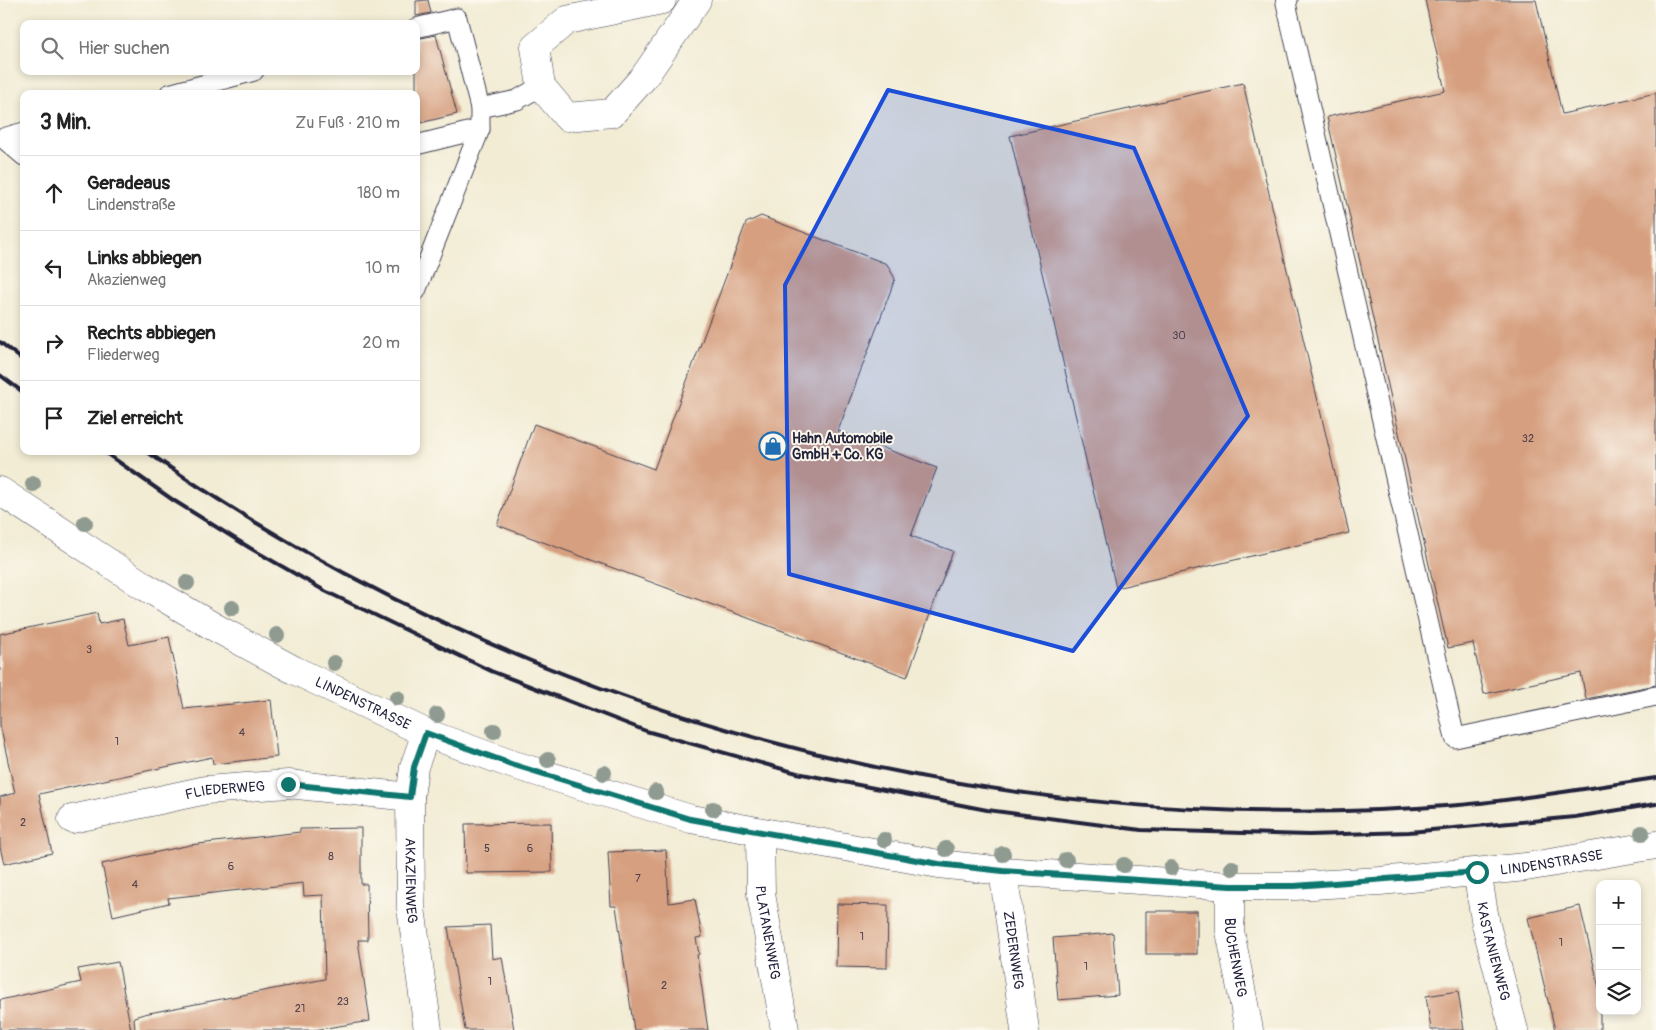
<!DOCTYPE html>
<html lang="de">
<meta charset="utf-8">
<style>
:root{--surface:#fff;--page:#f2f2f2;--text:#222;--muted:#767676;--line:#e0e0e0}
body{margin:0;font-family:Pangolin,sans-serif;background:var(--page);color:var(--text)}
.controls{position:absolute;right:15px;bottom:15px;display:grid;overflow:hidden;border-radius:10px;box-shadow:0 2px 8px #0003}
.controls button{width:45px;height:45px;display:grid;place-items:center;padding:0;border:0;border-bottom:1px solid var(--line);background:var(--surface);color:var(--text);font:25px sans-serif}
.stop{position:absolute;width:15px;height:15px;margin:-11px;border:4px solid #0f766e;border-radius:50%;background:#fff}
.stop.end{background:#0f766e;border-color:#fff;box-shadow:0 1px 5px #0008}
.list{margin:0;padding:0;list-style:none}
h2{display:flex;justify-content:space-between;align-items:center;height:65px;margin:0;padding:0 20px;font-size:21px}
h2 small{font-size:16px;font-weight:400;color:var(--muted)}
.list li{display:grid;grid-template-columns:32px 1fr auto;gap:15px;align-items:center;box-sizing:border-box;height:75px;padding:0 20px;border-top:1px solid var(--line)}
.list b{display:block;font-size:19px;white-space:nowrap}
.list p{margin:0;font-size:16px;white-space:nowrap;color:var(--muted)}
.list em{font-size:16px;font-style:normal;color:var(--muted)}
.icon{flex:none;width:28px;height:28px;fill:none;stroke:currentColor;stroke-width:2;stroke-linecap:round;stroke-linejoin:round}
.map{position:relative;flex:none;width:1656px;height:1030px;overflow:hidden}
.search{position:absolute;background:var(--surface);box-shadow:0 2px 8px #0003;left:20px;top:20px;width:400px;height:55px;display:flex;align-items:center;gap:12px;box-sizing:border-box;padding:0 18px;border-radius:10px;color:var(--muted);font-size:19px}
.panel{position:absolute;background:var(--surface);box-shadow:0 2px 8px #0003;left:20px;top:90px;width:400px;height:365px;border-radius:10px}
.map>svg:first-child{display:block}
.building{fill:#d69f7f}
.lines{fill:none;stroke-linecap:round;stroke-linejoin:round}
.lane-casing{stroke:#414052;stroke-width:21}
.street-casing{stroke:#414052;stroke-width:29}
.lane{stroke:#fff;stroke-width:19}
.street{stroke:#fff;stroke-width:28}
.rail{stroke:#22223b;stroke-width:4}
.tree{fill:#8f9b90}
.route{stroke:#0f766e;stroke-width:6}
.marked{fill:#1d4ed8;fill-opacity:0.2;stroke:#1d4ed8;stroke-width:4;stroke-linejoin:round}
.labels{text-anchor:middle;stroke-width:4;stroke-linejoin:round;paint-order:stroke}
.number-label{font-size:11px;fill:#4f414c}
.poi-label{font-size:14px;font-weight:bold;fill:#22223b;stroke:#fbf7ec;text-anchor:start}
.street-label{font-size:14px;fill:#22223b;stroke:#fbf7ec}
</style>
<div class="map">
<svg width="1656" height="1030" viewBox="0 0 1656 1030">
<rect width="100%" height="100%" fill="#fbf7ec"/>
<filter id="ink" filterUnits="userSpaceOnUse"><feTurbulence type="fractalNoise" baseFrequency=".02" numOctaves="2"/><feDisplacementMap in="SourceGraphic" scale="10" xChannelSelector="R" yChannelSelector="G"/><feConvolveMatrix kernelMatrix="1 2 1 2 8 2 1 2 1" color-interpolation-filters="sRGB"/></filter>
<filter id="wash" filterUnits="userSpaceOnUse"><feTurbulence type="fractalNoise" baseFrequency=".0096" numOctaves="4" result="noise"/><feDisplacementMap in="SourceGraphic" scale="20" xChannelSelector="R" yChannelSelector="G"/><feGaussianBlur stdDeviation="1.12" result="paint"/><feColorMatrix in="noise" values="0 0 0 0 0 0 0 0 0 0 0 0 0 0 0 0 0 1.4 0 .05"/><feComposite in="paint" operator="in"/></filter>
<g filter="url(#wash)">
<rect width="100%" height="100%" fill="#f2ecd4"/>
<g id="blocks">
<g class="building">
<path d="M 428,0 L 431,13 L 416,16 L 416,1 Z"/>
<path d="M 1425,0 L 1536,0 L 1562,114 L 1656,93 L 1656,685 L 1586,699 L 1581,673 L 1484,694 L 1473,643 L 1448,648 L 1327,117 L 1445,91 Z"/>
<path d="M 436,35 L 457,114 L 416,124 L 416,39 Z"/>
<path d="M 1243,83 L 1349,533 L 1116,588 L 1010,136 Z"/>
<path d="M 761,216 L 887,264 L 895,279 L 838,431 L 937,468 L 911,536 L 953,551 L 907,677 L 497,525 L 534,424 L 654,469 L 746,223 Z"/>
<path d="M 97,613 L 99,624 L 123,619 L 129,645 L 169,637 L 184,709 L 271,700 L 277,757 L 213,764 L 212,757 L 39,794 L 52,853 L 4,864 L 0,847 L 0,797 L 15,793 L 0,725 L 0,634 Z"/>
<path d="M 551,823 L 552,872 L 466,873 L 465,824 Z"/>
<path d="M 361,828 L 361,884 L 367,884 L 368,940 L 358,940 L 370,1021 L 314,1030 L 135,1030 L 134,1017 L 144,1014 L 325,979 L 323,895 L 304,896 L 303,883 L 168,898 L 169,903 L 113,916 L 102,864 L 190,845 L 300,832 L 300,829 Z"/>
<path d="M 666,850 L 669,903 L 695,899 L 702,937 L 696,938 L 699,954 L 697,955 L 708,1030 L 634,1030 L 616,906 L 611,906 L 608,852 Z"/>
<path d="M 837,904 L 888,905 L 887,968 L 836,967 Z"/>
<path d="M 1580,906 L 1600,992 L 1600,1030 L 1555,1030 L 1528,918 Z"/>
<rect x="1146" y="911" width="51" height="43"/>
<path d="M 490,925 L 492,959 L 502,957 L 514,1030 L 465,1030 L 448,927 Z"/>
<path d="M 1113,933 L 1118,995 L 1058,1000 L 1053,938 Z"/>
<path d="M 118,962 L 131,1030 L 0,1030 L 0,1000 L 81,982 L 78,969 Z"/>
<path d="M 1458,991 L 1464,1030 L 1431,1030 L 1426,996 Z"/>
</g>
</g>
</g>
<g filter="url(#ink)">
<use href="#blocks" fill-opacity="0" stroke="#414052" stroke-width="1"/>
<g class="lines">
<g class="lane-casing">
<g id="lane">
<path d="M 1288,0 L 1286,3 L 1455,738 L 1656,696"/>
<path d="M 416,28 L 457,18 L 480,108"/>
<path d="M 169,94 L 254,71"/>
<path d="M 24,132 L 3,138 L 24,156"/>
<path d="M 416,145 L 480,129"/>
<path d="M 416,291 L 480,129 L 480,108 L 517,100 L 541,86"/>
</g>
</g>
<g class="street-casing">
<g id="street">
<path d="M 662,0 L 567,20 L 535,47 L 541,86 L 567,117 L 612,113 L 644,77 L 697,0"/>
<path id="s1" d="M 0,491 L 144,586 L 216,628 L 294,670 L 426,733 L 511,764 L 691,819 L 939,864 L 1003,871 L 1230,886 L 1295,886 L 1380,881 L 1526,867 L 1656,845"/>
<path id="s2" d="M 426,733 L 414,767 L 410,797 L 411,908 L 428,1030"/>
<path id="s3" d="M 72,819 L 206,790 L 288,784 L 410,797"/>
<path id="s4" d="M 760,833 L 761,894 L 785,1030"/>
<path id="s5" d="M 1003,871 L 1025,1030"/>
<path id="s6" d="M 1477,872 L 1486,925 L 1514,1030"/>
<path id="s7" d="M 1230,886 L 1230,931 L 1249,1030"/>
</g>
</g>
<use href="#lane" class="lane"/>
<use href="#street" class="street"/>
<g class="rail">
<path d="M 0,342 L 24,361"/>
<path d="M 0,375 L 24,393"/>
<path d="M 103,451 L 173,500 L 250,548 L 325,591 L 491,671 L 646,731 L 797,773 L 987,810 L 1141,830 L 1309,835 L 1409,832 L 1575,817 L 1656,804"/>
<path d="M 146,451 C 525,717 997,843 1459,805 C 1525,799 1590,788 1656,778"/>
</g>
</g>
<g class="tree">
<circle cx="33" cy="484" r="8"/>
<circle cx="85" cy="523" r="8"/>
<circle cx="187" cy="583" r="8"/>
<circle cx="232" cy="608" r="8"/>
<circle cx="277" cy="635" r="8"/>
<circle cx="334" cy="663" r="8"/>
<circle cx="397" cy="698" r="8"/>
<circle cx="437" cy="715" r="8"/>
<circle cx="494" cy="731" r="8"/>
<circle cx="548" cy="760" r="8"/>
<circle cx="604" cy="773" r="8"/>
<circle cx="656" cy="792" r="8"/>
<circle cx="713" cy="809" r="8"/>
<circle cx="1642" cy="833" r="8"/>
<circle cx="884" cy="840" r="8"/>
<circle cx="946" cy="849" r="8"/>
<circle cx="1003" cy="854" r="8"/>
<circle cx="1066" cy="860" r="8"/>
<circle cx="1124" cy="865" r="8"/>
<circle cx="1171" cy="868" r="8"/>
<circle cx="1232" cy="868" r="8"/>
</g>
</g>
<g class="lines" filter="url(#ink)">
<path class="route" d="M 288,784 L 410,797 L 414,767 L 426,733 L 511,764 L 690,819 L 939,864 L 1003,871 L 1230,886 L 1295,886 L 1477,872"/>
</g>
<path class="marked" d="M 888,90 L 1134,148 L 1248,416 L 1073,651 L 789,574 L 785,285 Z"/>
<defs>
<g id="shop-ring" transform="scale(1.4375)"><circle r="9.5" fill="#fbf7ec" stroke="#1f6fb2" stroke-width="1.5"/><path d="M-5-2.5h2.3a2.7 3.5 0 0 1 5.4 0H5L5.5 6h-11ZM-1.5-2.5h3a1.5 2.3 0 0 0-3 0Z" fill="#1f6fb2"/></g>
</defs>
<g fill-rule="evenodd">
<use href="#shop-ring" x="773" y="446"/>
</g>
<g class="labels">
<g class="number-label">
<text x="1179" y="339">30</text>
<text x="1528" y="442">32</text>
<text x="89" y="653">3</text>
<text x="242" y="736">4</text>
<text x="117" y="745">1</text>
<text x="23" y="826">2</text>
<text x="487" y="852">5</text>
<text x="530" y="852">6</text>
<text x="331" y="860">8</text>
<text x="231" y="870">6</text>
<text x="638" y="882">7</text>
<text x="135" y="888">4</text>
<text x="862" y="940">1</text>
<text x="1561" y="946">1</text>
<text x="1086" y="970">1</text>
<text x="490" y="985">1</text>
<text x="664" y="989">2</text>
<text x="343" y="1005">23</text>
<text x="300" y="1012">21</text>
</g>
<g class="poi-label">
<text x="792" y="443">Hahn Automobile<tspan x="792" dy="16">GmbH + Co. KG</tspan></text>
</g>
<g class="street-label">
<text dy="5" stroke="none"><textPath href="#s1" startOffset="421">LINDENSTRASSE</textPath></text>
<text dy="5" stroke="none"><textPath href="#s3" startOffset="156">FLIEDERWEG</textPath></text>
<text dy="5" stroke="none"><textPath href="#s1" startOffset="1636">LINDENSTRASSE</textPath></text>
<text dy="5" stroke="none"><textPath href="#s2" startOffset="150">AKAZIENWEG</textPath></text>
<text dy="5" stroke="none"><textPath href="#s4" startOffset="100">PLATANENWEG</textPath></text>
<text dy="5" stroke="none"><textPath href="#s5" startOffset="80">ZEDERNWEG</textPath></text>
<text dy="5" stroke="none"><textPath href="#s6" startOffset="81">KASTANIENWEG</textPath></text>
<text dy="5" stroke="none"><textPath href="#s7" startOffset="72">BUCHENWEG</textPath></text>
</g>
</g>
</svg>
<div class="controls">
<button>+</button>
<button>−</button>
<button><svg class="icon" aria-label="layers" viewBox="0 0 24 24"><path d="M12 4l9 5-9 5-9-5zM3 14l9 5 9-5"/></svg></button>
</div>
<div class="stop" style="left:1477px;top:872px"></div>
<div class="stop end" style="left:288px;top:784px"></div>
<div class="search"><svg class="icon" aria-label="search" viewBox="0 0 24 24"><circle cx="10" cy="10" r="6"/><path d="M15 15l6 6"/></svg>Hier suchen</div>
<section class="panel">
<h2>3 Min.<small>Zu Fuß · 210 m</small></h2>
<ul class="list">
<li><svg class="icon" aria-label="ahead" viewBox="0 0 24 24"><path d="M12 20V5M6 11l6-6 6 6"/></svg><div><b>Geradeaus</b><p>Lindenstraße</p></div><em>180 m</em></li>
<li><svg class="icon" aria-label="left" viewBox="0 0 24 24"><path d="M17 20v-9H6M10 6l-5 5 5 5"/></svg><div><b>Links abbiegen</b><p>Akazienweg</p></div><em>10 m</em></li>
<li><svg class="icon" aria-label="right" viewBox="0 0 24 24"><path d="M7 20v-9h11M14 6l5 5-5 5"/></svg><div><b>Rechts abbiegen</b><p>Fliederweg</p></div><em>20 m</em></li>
<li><svg class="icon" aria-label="arrive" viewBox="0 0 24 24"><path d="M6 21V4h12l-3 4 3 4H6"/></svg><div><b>Ziel erreicht</b></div></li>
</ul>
</section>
</div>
